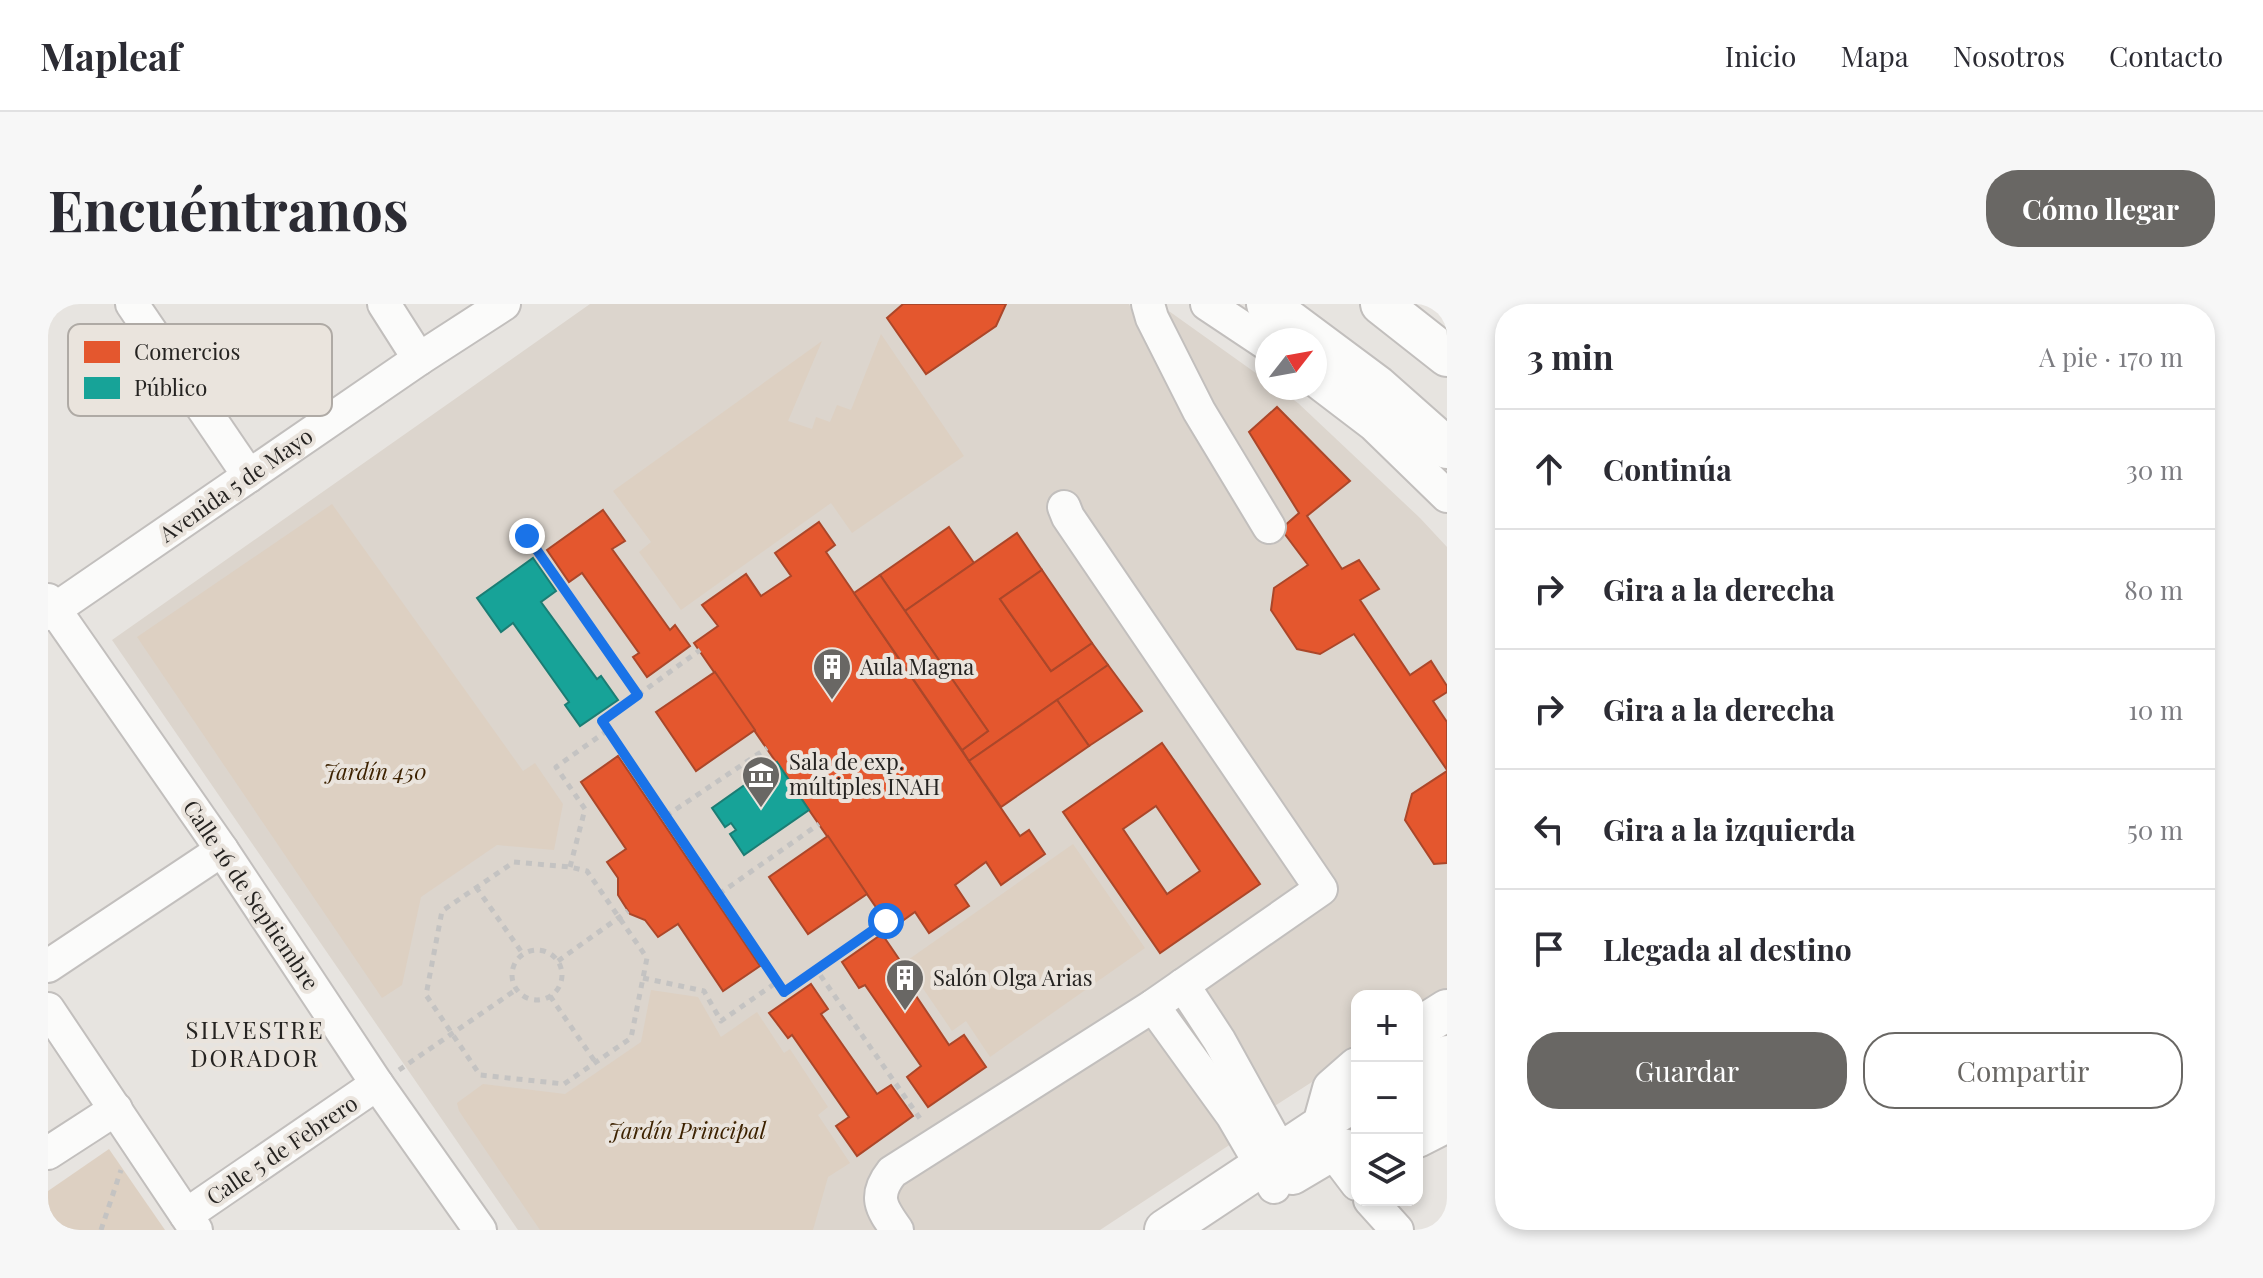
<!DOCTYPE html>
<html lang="es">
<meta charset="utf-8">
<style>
:root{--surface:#fff;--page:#f7f7f7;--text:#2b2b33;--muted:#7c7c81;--line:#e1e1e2;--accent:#696764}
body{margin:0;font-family:"Playfair Display",serif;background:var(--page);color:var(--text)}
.controls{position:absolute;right:24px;bottom:24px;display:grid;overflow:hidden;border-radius:16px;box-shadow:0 4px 12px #0003}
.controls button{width:72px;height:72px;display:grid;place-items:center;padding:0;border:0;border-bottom:2px solid var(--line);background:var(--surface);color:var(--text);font:40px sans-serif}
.compass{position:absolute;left:1207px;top:24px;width:72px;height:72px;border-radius:50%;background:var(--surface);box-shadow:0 4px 12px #0003;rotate:59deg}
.stop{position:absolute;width:24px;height:24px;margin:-18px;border:6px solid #1a73e8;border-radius:50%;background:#fff}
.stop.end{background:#1a73e8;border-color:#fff;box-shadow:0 2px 8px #0008}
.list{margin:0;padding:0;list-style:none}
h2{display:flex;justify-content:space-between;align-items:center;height:104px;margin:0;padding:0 32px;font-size:34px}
h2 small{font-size:26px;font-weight:400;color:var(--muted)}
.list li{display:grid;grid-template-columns:52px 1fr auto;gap:24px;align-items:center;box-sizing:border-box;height:120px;padding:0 32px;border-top:2px solid var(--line)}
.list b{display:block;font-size:30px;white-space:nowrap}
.list em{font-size:26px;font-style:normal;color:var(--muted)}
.actions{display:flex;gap:16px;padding:24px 32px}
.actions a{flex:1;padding:18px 0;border:2px solid var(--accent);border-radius:32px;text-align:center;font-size:28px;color:var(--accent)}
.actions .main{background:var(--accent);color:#fff}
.icon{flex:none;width:44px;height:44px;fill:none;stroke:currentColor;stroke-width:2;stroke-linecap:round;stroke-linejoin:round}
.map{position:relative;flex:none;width:1399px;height:926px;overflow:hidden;border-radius:32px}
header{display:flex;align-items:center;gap:48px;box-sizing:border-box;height:112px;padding:0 40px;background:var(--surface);border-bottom:2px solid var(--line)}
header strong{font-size:38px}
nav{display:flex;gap:44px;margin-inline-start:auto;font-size:28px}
.intro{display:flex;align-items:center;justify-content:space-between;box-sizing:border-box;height:192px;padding:0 48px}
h1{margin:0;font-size:56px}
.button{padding:20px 36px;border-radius:32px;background:var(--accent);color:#fff;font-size:28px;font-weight:700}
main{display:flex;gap:48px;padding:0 48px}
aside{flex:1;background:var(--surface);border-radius:32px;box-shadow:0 4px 12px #0003}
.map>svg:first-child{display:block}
.built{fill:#dcd5cd}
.green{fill:#ddd0c2}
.shops{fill:#e4572e;stroke:#ab472a;stroke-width:2;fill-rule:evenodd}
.public{fill:#17a398;stroke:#1b7d74;stroke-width:2}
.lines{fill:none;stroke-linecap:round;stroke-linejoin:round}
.minor-casing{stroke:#c2bfbd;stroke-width:36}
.major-casing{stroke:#c2bfbd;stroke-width:44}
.path{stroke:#c4c3c2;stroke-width:5;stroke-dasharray:6 6;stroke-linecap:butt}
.minor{stroke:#fbfbfa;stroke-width:32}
.major{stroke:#fbfbfa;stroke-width:40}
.route{stroke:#1a73e8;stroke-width:10}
.labels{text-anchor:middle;stroke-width:8;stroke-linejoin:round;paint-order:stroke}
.street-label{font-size:22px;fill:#252321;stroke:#eae4dd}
.poi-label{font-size:22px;fill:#252321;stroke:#eae4dd;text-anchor:start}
.park-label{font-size:22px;font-style:italic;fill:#3d2200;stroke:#eae4dd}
.neighbourhood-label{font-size:24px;letter-spacing:2px;fill:#252321;stroke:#eae4dd}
.key{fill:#eae4dd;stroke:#afaaa5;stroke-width:2}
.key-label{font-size:22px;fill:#252321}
</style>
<header>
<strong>Mapleaf</strong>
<nav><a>Inicio</a><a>Mapa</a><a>Nosotros</a><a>Contacto</a></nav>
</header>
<div class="intro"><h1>Encuéntranos</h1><a class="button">Cómo llegar</a></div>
<main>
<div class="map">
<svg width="1399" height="926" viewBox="0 0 1399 926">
<rect width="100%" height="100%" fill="#e7e4e0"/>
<path class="built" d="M 542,0 L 1081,0 L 1091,21 L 1118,5 L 1219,77 L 1219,84 L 1229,84 L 1250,99 L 1372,214 L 1399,243 L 1399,691 L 1369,710 L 1369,692 L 1309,692 L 1309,749 L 1222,805 L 1186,838 L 1052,926 L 470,926 L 64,336 Z"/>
<g class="green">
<path d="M 833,30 L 916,152 L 804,229 L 783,199 L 633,306 L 591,248 L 603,238 L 565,187 L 774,37 L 740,117 L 764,125 L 768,113 L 782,118 L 789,101 L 803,106 Z"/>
<path d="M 284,200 L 475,467 L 487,459 L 515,500 L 506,546 L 449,541 L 373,593 L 354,681 L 334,694 L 89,333 Z"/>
<path d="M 1025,540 L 1097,644 L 942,753 L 918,717 L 904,727 L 857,658 Z"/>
<path d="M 603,686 L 650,693 L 673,733 L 709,708 L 736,749 L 742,745 L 780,803 L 770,811 L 802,859 L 780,873 L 765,926 L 492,926 L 411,807 L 409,799 L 435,780 L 517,790 L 593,738 Z"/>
<path d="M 61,845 L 117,926 L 0,926 L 0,887 Z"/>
</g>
<g class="shops">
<path d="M 855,0 L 958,0 L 948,22 L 878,70 L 839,14 Z"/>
<path d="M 1229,103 L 1302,177 L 1259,212 L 1294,265 L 1311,256 L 1331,285 L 1312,296 L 1362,371 L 1383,357 L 1399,382 L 1399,388 L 1385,397 L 1399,418 L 1399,466 L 1306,330 L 1272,350 L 1249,345 L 1223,306 L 1226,284 L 1260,261 L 1233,225 L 1251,209 L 1201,128 Z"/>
<path d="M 555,206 L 577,237 L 564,245 L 622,326 L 627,321 L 642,342 L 599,373 L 585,353 L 591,349 L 534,269 L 521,278 L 499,246 Z"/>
<path d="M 771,218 L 787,241 L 778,248 L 806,289 L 972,532 L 981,526 L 997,550 L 953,581 L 938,558 L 907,581 L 921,602 L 881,629 L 867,608 L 843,625 L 646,339 L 670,322 L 654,301 L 698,270 L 713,292 L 743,272 L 727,249 Z"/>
<path d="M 901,223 L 926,259 L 857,307 L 832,271 Z"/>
<path d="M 969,229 L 994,266 L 952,295 L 1003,367 L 1044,339 L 1060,361 L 921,457 L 914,446 L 940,427 L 857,307 Z"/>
<path d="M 994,266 L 1044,339 L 1003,367 L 952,295 Z"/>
<path d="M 832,271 L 940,427 L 914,446 L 806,289 Z"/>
<path d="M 1060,361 L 1094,407 L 1041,442 L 1009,396 Z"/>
<path d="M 667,368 L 707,426 L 648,467 L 608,408 Z"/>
<path d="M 1009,396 L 1041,442 L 953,503 L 921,457 Z"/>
<path d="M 1114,439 L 1212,580 L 1112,649 L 1015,508 ZM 1108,502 L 1152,567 L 1119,590 L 1075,525 Z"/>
<path d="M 570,452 L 712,662 L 675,687 L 630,620 L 610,633 L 597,616 L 582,610 L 570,591 L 570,574 L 559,558 L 578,545 L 533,478 Z"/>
<path d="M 1399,467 L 1399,559 L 1386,560 L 1357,516 L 1364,490 Z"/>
<path d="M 780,532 L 819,590 L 760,630 L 721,573 Z"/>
<path d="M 834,630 L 851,655 L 846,659 L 901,741 L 916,731 L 938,763 L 880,803 L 859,773 L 873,762 L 817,681 L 811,684 L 794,658 Z"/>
<path d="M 763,680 L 780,705 L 773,710 L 829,790 L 843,781 L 865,812 L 809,852 L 788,822 L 801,813 L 744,731 L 740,734 L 721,709 Z"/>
</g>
<g class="public">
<path d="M 485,254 L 508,287 L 493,298 L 549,375 L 553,372 L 570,396 L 532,422 L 517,401 L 521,398 L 465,319 L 453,328 L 429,294 Z"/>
<path d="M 729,458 L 761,506 L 696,551 L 682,530 L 688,526 L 683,519 L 677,523 L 664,504 Z"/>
</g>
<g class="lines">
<g class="minor-casing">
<g id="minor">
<path d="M 84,0 L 201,172"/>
<path d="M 336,0 L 371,55"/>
<path d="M 1100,0 L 1104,14 L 1151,107 L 1221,223"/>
<path d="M 1159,0 L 1219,40"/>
<path d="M 1267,76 L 1326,121 L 1399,192"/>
<path d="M 0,296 L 174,546 L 329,780 L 432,926"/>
<path d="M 0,310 L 371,55 L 456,0"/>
<path d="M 0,662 L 174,546"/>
<path d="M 1135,681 L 1171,736 L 1244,868"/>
<path d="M 1105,702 L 1184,811 L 1226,883"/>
<path d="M 0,705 L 148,926"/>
<path d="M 1369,766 L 1399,748"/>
<path d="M 1369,799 L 1399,782"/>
<path d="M 1275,821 L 1309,801"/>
<path d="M 1284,847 L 1309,880"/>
<path d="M 0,849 L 68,805"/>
<path d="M 1322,896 L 1349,926"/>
<path d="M 138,911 L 329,780"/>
<path d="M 849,926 C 833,904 825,892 844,868 L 1105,702 L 1273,585 L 1020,213 L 1016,203"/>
</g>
</g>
<g class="major-casing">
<g id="major">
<path d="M 1219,0 L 1329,82 L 1399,144"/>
<path d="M 1333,0 L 1399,52"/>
<path d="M 1369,725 L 1399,706"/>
<path d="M 1369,833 L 1399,818"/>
<path d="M 1244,870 L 1288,844 L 1309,848"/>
<path d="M 1117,926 L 1275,821 L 1285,785 L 1309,764"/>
</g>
</g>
<g class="path">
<path d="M 479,232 L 590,391 L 554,417 L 736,688 L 768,665 L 873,816"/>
<path d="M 590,391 L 652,346"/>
<path d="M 618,512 L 719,444"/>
<path d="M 466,558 L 522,563 L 539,567 L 599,654 L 583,734 L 516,780 L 432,771 L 378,691 L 394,607 Z"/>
<path d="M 522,563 L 537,505 L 508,463 L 560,426"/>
<path d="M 428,583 L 475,650"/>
<path d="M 671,590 L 771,520"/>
<circle cx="489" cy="671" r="25"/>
<path d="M 510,657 L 580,607"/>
<path d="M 768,665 L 838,617"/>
<path d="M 595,674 L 656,687 L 673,717 L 729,678"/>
<path d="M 502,692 L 548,759"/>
<path d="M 351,766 L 469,685"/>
<path d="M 53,926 L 73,866"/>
</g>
<use href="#minor" class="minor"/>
<use href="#major" class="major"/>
</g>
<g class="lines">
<path class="route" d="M 479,232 L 590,391 L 554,417 L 736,688 L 838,617"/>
</g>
<defs>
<g id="building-pin" transform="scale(2)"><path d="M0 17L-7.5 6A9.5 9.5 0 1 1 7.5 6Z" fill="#696764" stroke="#eae4dd"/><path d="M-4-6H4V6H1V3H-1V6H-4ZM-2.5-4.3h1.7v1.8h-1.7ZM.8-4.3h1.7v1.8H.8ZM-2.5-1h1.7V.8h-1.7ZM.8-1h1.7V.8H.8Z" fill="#fff"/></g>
<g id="museum-pin" transform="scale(2)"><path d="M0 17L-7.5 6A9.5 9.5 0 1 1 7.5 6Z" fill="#696764" stroke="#eae4dd"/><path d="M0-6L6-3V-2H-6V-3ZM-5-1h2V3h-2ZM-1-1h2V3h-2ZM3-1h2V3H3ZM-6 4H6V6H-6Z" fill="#fff"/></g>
</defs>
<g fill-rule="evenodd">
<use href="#building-pin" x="784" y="363"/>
<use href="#museum-pin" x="713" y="471"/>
<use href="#building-pin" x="857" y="674"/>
</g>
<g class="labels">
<g class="street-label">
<text transform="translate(188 181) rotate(-35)" y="8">Avenida 5 de Mayo</text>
<text transform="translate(203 591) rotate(56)" y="8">Calle 16 de Septiembre</text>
<text transform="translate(234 846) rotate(-34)" y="8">Calle 5 de Febrero</text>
</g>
<g class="poi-label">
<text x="812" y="371">Aula Magna</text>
<text x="741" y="466">Sala de exp.<tspan x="741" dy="25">múltiples INAH</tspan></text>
<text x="885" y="682">Salón Olga Arias</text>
</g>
<g class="park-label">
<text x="327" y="476">Jardín 450</text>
<text x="639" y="835">Jardín Principal</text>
</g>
<g class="neighbourhood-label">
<text x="207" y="735">SILVESTRE<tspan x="207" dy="28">DORADOR</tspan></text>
</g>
</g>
<rect x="20" y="20" width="264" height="92" rx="12" class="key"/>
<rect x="36" y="37" width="36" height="22" fill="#e4572e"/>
<rect x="36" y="73" width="36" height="22" fill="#17a398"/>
<g class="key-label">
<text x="86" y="56">Comercios</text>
<text x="86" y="92">Público</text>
</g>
</svg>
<div class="controls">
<button>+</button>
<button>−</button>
<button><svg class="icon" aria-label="layers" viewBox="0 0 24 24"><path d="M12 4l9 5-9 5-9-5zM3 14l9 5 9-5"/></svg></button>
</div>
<svg class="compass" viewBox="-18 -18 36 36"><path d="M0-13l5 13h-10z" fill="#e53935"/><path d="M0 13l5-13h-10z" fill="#7c7c81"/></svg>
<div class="stop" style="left:838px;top:617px"></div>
<div class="stop end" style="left:479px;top:232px"></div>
</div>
<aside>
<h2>3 min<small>A pie · 170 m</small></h2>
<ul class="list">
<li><svg class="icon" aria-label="ahead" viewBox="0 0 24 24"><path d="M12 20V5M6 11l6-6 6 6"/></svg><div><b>Continúa</b></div><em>30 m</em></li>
<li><svg class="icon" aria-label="right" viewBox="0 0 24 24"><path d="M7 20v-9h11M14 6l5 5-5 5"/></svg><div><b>Gira a la derecha</b></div><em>80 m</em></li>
<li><svg class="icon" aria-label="right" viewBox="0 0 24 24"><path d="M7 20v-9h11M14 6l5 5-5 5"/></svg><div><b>Gira a la derecha</b></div><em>10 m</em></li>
<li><svg class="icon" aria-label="left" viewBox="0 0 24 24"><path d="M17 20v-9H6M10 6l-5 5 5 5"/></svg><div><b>Gira a la izquierda</b></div><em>50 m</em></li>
<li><svg class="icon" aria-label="arrive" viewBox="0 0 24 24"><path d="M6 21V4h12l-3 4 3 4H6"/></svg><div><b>Llegada al destino</b></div></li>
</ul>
<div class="actions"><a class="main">Guardar</a><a>Compartir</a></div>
</aside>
</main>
